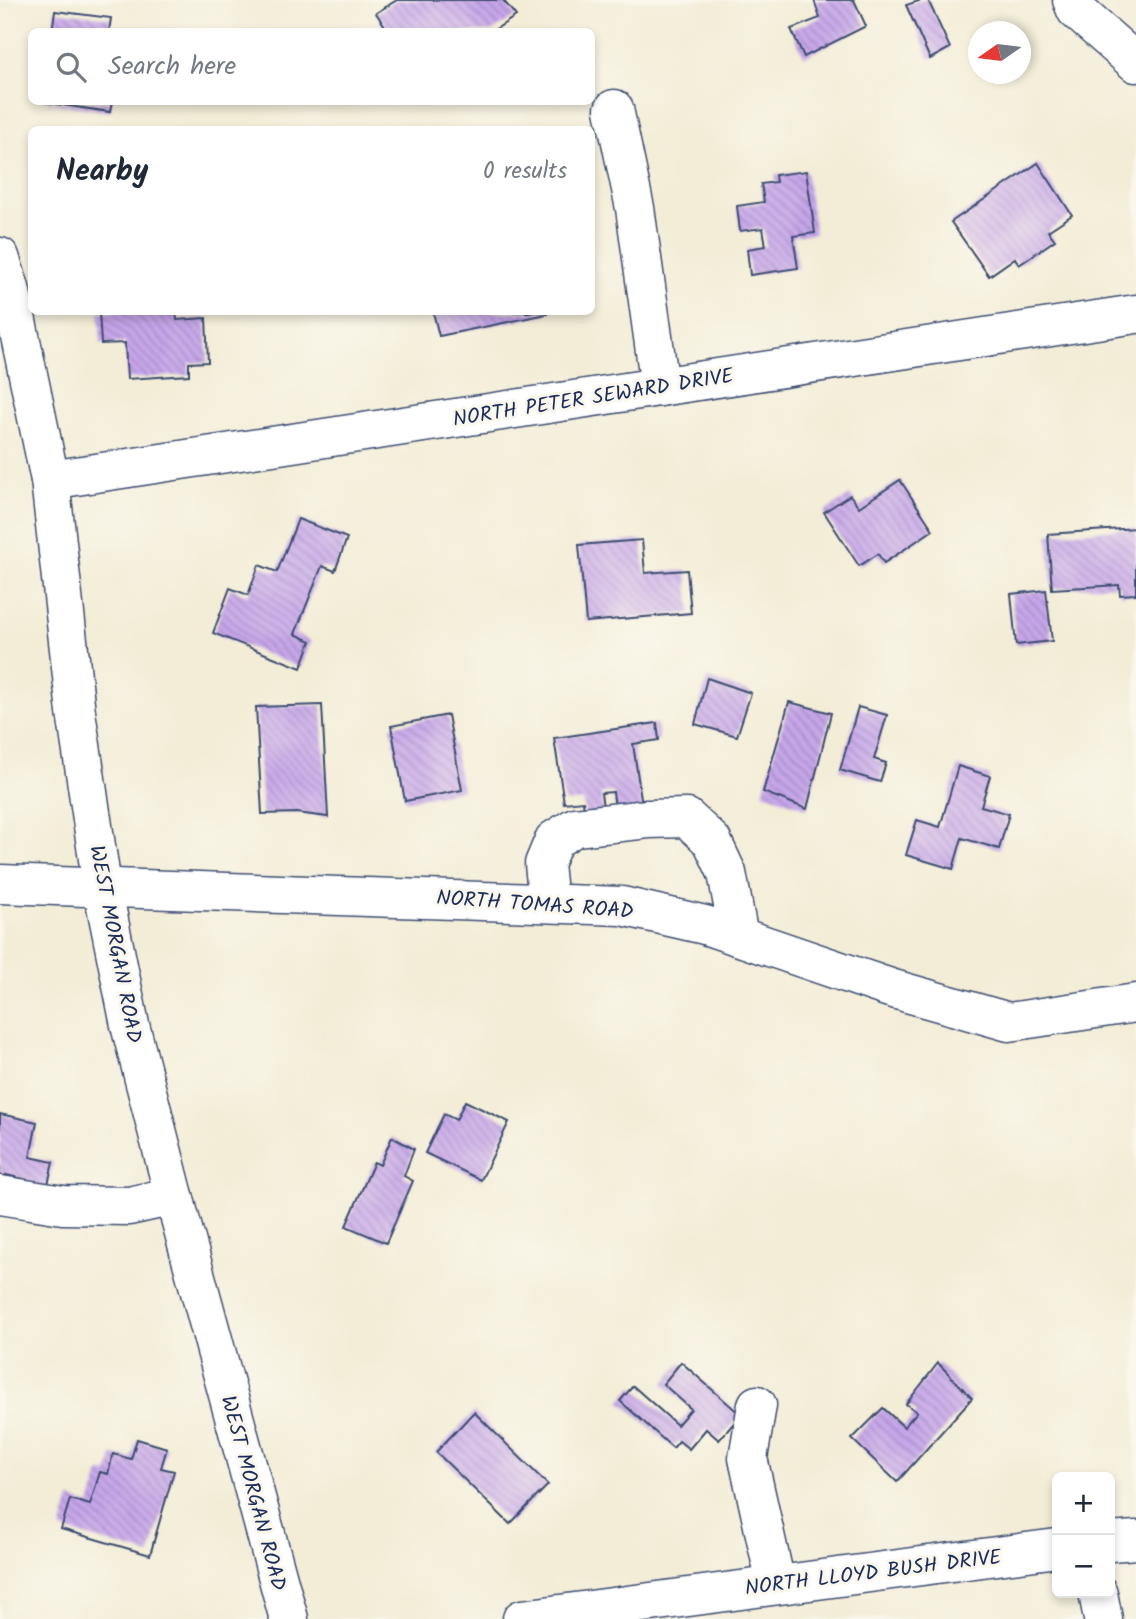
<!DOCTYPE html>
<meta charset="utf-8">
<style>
:root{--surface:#fff;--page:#f6f6f7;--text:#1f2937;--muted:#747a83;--line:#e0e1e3}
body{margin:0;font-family:Kalam,sans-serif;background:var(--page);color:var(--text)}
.controls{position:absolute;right:21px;bottom:21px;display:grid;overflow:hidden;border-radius:10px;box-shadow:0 4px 10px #0003}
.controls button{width:63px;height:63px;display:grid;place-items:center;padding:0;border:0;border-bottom:2px solid var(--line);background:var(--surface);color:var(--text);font:35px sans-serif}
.compass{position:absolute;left:968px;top:21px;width:63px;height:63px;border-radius:50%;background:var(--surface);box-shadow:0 4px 10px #0003;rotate:256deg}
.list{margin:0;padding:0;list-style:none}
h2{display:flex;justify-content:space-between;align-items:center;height:91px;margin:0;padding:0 28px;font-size:30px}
h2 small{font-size:23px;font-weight:400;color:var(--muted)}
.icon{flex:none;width:38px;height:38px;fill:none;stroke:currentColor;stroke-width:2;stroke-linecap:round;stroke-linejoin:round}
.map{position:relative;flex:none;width:1136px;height:1619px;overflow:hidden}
.search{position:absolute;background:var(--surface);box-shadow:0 4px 10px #0003;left:28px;top:28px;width:567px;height:77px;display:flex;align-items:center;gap:18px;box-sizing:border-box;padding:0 24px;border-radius:10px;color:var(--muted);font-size:26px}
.panel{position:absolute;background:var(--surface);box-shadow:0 4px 10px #0003;left:28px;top:126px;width:567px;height:189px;border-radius:10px}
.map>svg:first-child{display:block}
.building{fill:url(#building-back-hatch)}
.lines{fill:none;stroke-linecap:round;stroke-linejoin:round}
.minor-casing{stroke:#3b4c70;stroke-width:41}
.minor{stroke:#fff;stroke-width:38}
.labels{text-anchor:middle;stroke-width:6;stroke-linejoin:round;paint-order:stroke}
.street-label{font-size:21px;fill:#1b2f5e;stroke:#fbf7ec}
</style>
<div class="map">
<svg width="1136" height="1619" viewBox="0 0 1136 1619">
<defs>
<pattern id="building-back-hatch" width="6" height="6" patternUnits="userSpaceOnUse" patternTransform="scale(1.75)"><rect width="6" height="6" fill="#c7a6ea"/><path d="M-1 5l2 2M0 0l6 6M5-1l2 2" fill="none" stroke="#a188c1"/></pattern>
</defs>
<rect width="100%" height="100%" fill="#fbf7ec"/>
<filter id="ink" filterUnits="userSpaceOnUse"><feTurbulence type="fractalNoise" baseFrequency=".0143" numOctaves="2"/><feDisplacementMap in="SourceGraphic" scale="14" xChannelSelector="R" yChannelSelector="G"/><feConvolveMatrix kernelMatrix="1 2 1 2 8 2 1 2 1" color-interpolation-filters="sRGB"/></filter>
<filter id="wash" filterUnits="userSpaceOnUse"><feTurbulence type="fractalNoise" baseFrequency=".00686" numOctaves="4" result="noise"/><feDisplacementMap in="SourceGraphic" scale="28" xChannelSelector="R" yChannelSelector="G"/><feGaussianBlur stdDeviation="1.57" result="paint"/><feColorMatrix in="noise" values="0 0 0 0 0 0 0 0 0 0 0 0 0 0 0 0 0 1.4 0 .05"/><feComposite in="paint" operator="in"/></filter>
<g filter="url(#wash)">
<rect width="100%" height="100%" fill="#f3edd7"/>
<g id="blocks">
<g class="building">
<path d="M 397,0 L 503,0 L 516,16 L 491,32 L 389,32 L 376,13 Z"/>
<path d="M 814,0 L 854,0 L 866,26 L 804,57 L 791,29 L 820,18 Z"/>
<path d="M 922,0 L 928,0 L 950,48 L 930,59 L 906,5 Z"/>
<path d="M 55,11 L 111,18 L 109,32 L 52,32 Z"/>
<path d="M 42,102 L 112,102 L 110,112 Z"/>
<path d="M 1038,163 L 1072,215 L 1048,231 L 1055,240 L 1019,265 L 1015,258 L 989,276 L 951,222 Z"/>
<path d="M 806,171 L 815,233 L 793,236 L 798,268 L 750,275 L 747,249 L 766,246 L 763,228 L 740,231 L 737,206 L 764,202 L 761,184 L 776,182 L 775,175 Z"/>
<path d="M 99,312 L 176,312 L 177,320 L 206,318 L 208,362 L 189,363 L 189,375 L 127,379 L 125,343 L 101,344 Z"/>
<path d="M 433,312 L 547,312 L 547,314 L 439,336 Z"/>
<path d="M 900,480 L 933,530 L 884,563 L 878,554 L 859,566 L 824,512 L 850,495 L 859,507 Z"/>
<path d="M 298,519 L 347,538 L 335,571 L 322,566 L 295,634 L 311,641 L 301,668 L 213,633 L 230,588 L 248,595 L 259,565 L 277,572 Z"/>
<path d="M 1136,528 L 1136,594 L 1120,595 L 1119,585 L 1052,589 L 1048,534 Z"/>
<path d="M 642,540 L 645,573 L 687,570 L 691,613 L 586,622 L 579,545 Z"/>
<path d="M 1046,590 L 1052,641 L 1016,645 L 1011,594 Z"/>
<path d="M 707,678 L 751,693 L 737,736 L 695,724 Z"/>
<path d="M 789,702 L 831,713 L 807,809 L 763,792 Z"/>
<path d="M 322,705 L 328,817 L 297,813 L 262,814 L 256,707 Z"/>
<path d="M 858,707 L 887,715 L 874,759 L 886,763 L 880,782 L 840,770 Z"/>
<path d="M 448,715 L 462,790 L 405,801 L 391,726 Z"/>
<path d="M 657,723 L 659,740 L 633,744 L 643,812 L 616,815 L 613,792 L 601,793 L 604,814 L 585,816 L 583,801 L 564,803 L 554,738 Z"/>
<path d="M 958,766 L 990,776 L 981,806 L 1009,814 L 999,849 L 962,838 L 953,869 L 906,855 L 917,820 L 940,827 Z"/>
<path d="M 465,1101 L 509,1122 L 481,1180 L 425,1153 L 444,1114 L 456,1120 Z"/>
<path d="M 0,1114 L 37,1122 L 30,1157 L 53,1162 L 47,1189 L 23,1184 L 24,1179 L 6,1175 L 4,1185 L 0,1184 Z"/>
<path d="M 392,1137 L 414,1149 L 404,1176 L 413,1181 L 386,1243 L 346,1226 L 374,1162 L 380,1165 Z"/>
<path d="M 681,1362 L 741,1415 L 719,1440 L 706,1429 L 689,1449 L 679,1441 L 673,1448 L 620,1401 L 633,1386 L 677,1425 L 691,1409 L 663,1384 Z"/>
<path d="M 938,1363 L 972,1398 L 897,1482 L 852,1439 L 883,1408 L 904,1427 L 917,1412 L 906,1404 Z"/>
<path d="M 474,1412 L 548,1485 L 510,1524 L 436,1452 Z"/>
<path d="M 137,1439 L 167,1448 L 161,1468 L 174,1471 L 150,1555 L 61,1529 L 70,1499 L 90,1505 L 100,1472 L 108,1474 L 113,1454 L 131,1459 Z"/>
</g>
</g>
</g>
<g filter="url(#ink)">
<use href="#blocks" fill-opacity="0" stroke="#3b4c70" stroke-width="2"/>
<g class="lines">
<g class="minor-casing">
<g id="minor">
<path d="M 1072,0 L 1076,10 L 1136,63"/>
<path d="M 614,109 L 635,208 L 660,387"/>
<path d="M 0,257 L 10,288 L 50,480 L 76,712 L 102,886 L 130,1025 L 174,1196 L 289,1619"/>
<path d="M 50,480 L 1136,314"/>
<path d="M 0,884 L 622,906 L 705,925 L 890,988 L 1009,1022 L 1136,1003"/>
<path d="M 548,902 L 544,864 L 554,840 L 575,827 L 648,819 L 687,818 L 712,841 L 727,873 L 739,937"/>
<path d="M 0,1195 L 63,1205 L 129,1206 L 174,1196"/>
<path d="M 757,1405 L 748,1458 L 776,1584"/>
<path d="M 1110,1542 L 1136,1540"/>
<path d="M 1098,1593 L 1103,1619"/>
<path d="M 522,1619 L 1057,1548"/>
</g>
</g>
<use href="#minor" class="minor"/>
</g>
</g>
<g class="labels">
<g class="street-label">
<text transform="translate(593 397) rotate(-9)" y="7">NORTH PETER SEWARD DRIVE</text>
<text transform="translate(535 904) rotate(4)" y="7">NORTH TOMAS ROAD</text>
<text transform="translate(116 944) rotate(79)" y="7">WEST MORGAN ROAD</text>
<text transform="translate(254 1493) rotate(75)" y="7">WEST MORGAN ROAD</text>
<text transform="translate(873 1572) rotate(-7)" y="7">NORTH LLOYD BUSH DRIVE</text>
</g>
</g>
</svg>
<div class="controls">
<button>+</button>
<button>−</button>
</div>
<svg class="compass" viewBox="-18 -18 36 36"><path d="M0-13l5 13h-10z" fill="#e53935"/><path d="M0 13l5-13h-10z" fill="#747a83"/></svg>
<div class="search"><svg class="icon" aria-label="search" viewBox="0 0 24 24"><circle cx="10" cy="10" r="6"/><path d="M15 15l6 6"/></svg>Search here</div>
<section class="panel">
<h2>Nearby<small>0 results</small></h2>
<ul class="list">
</ul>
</section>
</div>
